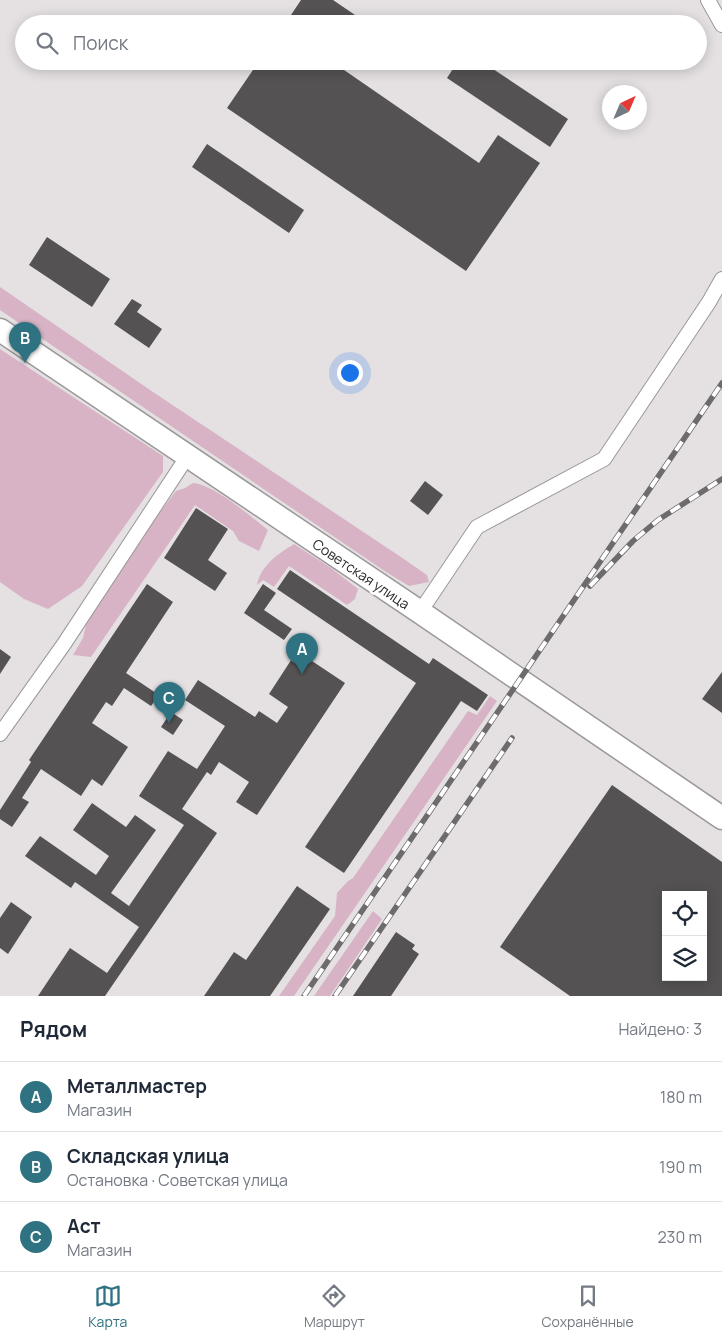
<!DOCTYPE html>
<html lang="ru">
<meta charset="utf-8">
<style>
:root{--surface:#fff;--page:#f6f6f7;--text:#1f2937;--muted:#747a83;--line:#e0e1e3;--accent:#2f7382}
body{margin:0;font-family:Manrope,sans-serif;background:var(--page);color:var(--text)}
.controls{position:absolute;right:15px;bottom:15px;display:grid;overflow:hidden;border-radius:0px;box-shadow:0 2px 12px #0003}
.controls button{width:45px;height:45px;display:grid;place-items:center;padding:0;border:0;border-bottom:1px solid var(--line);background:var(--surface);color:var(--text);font:25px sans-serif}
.compass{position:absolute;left:602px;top:85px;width:45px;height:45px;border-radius:50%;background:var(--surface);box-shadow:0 2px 12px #0003;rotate:44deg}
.you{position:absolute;left:349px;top:372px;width:18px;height:18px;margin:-12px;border:4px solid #fff;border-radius:50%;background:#1a73e8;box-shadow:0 0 0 8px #1a73e833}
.badge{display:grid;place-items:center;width:32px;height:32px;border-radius:50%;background:var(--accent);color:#fff;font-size:16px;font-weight:700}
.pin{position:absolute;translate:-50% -41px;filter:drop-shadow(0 1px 2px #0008)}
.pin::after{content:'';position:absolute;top:26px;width:18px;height:15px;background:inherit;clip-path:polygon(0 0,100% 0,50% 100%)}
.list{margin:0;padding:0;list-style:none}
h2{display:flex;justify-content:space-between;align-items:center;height:65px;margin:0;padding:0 20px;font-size:21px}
h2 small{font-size:16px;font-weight:400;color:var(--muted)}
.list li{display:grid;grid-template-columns:32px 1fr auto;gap:15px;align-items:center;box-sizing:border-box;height:70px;padding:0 20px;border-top:1px solid var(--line)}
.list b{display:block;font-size:19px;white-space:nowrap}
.list p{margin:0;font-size:16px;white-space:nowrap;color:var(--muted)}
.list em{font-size:16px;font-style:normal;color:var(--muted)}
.icon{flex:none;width:28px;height:28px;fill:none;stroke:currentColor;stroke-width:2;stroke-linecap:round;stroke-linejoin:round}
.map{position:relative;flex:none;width:722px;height:996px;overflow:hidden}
.search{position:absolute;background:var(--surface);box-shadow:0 2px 12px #0003;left:15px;right:15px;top:15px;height:55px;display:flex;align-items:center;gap:12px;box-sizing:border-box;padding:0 18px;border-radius:28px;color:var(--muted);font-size:19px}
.sheet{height:275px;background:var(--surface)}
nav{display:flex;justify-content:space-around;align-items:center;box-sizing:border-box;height:70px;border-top:1px solid var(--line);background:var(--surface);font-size:14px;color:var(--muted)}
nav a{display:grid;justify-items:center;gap:2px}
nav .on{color:var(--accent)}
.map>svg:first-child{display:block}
.green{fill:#d7b3c5}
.building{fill:#555253;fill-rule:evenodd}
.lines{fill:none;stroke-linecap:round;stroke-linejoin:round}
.street-casing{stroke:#9b9899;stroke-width:16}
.primary-casing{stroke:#9b9899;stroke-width:25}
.street{stroke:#fff;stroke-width:14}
.primary{stroke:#fff;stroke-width:22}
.rail-casing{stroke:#6e6b6c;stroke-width:5.5}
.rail{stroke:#fff;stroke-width:4;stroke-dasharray:11;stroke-linecap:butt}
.labels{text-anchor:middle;stroke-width:5;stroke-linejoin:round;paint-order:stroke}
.street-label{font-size:14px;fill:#282627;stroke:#fff}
</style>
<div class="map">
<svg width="722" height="996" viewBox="0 0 722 996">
<rect width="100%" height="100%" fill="#e5e1e3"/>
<g class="green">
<path d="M 0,287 L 153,392 L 398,555 L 427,575 L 429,582 L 409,586 L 386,572 L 0,310 Z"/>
<path d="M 0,349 L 163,456 L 163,472 L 82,586 L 48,609 L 24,599 L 0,582 Z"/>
<path d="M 193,483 C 215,485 250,516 268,530 L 259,551 L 239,541 L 233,531 L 195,505 L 91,657 L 73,655 L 83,638 L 87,620 L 134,546 L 176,491 L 185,488 Z"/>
<path d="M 294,544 L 331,568 L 358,589 L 355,599 L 347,605 L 289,566 L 274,587 L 263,580 L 257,585 C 261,565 278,554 294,544 Z"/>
<path d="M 490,696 L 497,701 L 294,996 L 279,996 L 335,916 L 337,893 L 348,881 L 353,878 L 468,711 L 477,715 Z"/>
<path d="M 373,911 L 382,919 L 330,996 L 314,996 Z"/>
</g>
<g class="building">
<path d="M 301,0 L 333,0 L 358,17 L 354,24 L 285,24 Z"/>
<path d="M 259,61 L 331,61 L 479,163 L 498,135 L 540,163 L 466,271 L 227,108 Z"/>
<path d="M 458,61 L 481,61 L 568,119 L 550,147 L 447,78 Z"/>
<path d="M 207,144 L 304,210 L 289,233 L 192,167 Z"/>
<path d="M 47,237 L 110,279 L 92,307 L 29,265 Z"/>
<path d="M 132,299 L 142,305 L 137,312 L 162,329 L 149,348 L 114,324 Z"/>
<path d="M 425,481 L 443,495 L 428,515 L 410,501 Z"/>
<path d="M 196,508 L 228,529 L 208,560 L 227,573 L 215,591 L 164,558 Z"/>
<path d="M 290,570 L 429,664 L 433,658 L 488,695 L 477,711 L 461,701 L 344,873 L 305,847 L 416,683 L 277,589 Z"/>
<path d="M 147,584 L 173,602 L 126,673 L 159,695 L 151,706 L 124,688 L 112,706 L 106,702 L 92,723 L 128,747 L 102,786 L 92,779 L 81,796 L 41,769 L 22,798 L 29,802 L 12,827 L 0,819 L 0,810 L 31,762 L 29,760 Z"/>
<path d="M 263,584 L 276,593 L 264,610 L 292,629 L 284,640 L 244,613 Z"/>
<path d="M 0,649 L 11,657 L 0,674 Z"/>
<path d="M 297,651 L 345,683 L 257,815 L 236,802 L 249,782 L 219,762 L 211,775 L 207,772 L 182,809 L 217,833 L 105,996 L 38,996 L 70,948 L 107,973 L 139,927 L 75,882 L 71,888 L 25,856 L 40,836 L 96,875 L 109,856 L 73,830 L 92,803 L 126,827 L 135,815 L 156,830 L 111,893 L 129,906 L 184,825 L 139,796 L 168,751 L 197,769 L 225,726 L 185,700 L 198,680 L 255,717 L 259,711 L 277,723 L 288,707 L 269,694 Z"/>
<path d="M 722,672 L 722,713 L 702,699 Z"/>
<path d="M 171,712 L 183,720 L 173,735 L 161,727 Z"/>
<path d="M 612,785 L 722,862 L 722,996 L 570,996 L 500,947 ZM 666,895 L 703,895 L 703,977 L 666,977 Z"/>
<path d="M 297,886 L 330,909 L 270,996 L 204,996 L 234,952 L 246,960 Z"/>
<path d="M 11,902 L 32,917 L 8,954 L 0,948 L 0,918 Z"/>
<path d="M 396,932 L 415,945 L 412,949 L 419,954 L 391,996 L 353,996 Z"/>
</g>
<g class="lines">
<g class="street-casing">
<g id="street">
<path d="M 708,0 L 722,25"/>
<path d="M 420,612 L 477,527 L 604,459 L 709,302 L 722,279"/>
<path d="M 0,734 L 64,644 L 187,457"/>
</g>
</g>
<g class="primary-casing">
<path id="primary" d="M 0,330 L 420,612 L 722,818"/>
</g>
<use href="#street" class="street"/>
<use href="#primary" class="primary"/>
<g class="rail-casing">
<g id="rail">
<path d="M 590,586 L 633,541 L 658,520 L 722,479"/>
<path d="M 304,996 L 722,383"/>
<path d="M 335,996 L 512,738"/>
</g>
</g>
<use href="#rail" class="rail"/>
</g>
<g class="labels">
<g class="street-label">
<text transform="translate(361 574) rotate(34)" y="5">Советская улица</text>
</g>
</g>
</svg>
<div class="controls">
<button><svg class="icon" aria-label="locate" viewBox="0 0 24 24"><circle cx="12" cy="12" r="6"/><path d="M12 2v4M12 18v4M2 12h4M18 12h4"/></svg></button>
<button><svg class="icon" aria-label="layers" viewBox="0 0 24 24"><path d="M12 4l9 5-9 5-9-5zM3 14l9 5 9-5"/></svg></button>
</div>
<svg class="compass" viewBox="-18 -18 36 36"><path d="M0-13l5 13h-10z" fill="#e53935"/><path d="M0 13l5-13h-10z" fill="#747a83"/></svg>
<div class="you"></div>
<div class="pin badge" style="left:302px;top:674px">A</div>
<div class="pin badge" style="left:25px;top:363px">B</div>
<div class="pin badge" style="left:169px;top:723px">C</div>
<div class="search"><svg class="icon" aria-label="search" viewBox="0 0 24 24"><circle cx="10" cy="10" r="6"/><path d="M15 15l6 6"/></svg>Поиск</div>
</div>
<section class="sheet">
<h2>Рядом<small>Найдено: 3</small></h2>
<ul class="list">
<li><span class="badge">A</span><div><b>Металлмастер</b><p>Магазин</p></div><em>180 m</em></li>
<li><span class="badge">B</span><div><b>Складская улица</b><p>Остановка · Советская улица</p></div><em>190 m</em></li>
<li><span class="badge">C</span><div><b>Аст</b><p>Магазин</p></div><em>230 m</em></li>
</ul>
</section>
<nav>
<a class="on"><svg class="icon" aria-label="map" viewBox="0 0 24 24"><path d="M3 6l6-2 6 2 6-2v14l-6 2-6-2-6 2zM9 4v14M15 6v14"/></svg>Карта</a>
<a><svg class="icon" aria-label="directions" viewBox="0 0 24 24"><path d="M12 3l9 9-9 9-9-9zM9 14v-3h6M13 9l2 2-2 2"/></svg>Маршрут</a>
<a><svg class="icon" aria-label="saved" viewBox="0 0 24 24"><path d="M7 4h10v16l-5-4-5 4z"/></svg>Сохранённые</a>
</nav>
